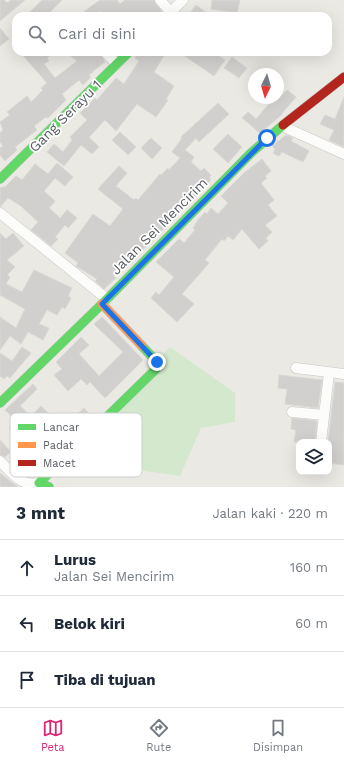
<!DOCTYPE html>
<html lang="id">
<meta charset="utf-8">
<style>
:root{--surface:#fff;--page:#f2f2f3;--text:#1f2937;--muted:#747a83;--line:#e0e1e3;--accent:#db2777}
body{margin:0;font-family:"Work Sans",sans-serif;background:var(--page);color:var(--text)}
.controls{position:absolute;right:12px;bottom:12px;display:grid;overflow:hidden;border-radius:8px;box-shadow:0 4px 16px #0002}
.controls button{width:36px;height:36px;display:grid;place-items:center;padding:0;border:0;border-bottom:1px solid var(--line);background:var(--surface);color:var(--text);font:20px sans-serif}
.compass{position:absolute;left:248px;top:68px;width:36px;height:36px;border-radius:50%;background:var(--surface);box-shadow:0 4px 16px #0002;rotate:185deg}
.stop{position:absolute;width:12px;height:12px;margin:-9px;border:3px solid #1a73e8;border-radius:50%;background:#fff}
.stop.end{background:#1a73e8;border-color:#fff;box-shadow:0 1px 4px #0008}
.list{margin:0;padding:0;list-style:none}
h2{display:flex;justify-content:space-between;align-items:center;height:52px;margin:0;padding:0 16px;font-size:17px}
h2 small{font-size:13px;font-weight:400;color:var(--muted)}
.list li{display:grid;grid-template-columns:26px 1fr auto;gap:12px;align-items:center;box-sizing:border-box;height:56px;padding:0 16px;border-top:1px solid var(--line)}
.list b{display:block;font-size:15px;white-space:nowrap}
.list p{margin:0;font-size:13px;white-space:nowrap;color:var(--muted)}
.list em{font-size:13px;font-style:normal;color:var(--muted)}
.icon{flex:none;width:22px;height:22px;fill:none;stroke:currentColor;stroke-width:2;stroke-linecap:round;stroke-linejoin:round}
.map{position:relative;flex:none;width:344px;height:487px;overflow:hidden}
.search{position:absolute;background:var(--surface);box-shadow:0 4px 16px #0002;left:12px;right:12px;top:12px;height:44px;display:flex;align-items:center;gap:10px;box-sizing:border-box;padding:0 14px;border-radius:12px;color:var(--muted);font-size:15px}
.sheet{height:220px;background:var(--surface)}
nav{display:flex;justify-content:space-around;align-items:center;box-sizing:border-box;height:56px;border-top:1px solid var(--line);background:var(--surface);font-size:11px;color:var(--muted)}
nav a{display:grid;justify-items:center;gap:2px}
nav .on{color:var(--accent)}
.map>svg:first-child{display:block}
.green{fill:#d3e8cd}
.building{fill:#d2d0ce;stroke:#dad8d4}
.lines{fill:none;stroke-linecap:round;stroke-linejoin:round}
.street-casing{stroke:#c7c7c7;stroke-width:11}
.fast-casing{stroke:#c8c8c8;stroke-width:10}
.slow-casing{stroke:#c8c8c8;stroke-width:10}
.jam-casing{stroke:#c8c8c8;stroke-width:10}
.street{stroke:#fcfcfb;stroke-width:10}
.fast{stroke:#63d668;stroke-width:9}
.slow{stroke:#ff974d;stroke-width:9}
.jam{stroke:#b3261e;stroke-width:9}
.route{stroke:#1a73e8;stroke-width:5}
.labels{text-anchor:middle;stroke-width:3.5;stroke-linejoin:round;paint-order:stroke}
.street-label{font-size:14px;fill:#5a5e63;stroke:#fff}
.key{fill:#fff;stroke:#cecfd0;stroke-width:1}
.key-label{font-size:11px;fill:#5a5e63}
</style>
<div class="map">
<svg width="344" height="487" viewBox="0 0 344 487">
<rect width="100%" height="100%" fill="#ebe9e4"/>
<path class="green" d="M 170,347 L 235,393 L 235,422 L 201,428 L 180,476 L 62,459 Z"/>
<g class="building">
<path d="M 0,0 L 4,0 L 7,3 L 11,0 L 25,0 L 0,21 Z"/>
<path d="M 42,0 L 62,0 L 46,16 L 26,16 Z"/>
<path d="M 100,0 L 117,0 L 120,4 L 125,0 L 154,0 L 162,12 L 161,16 L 104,16 L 100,11 L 94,16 L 78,16 Z"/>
<path d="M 212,0 L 240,0 L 237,13 L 211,9 Z"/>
<path d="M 196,5 L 211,16 L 188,16 Z"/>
<path d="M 0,28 L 9,39 L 0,46 Z"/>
<path d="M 20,52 L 54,52 L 47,58 L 49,61 L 44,64 L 55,78 L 77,61 L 66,52 L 78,52 L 83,56 L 88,52 L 99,52 L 105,62 L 93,71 L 93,72 L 89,75 L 91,77 L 83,85 L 79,80 L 62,94 L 66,100 L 48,118 L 46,117 L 34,126 L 37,130 L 15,147 L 17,150 L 5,161 L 0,155 L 0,148 L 3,146 L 0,142 L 0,133 L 3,130 L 0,122 L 10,115 L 7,112 L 27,96 L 31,102 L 43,90 L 41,88 L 47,83 Z"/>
<path d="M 138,52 L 166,52 L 154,72 L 174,86 L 166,99 L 168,100 L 156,117 L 137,104 L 116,131 L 105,120 L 89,137 L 99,147 L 92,154 L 81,145 L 64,166 L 47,152 L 54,144 L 63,152 L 72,140 L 70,137 L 87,120 L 80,113 L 95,98 L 97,100 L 116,78 L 124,84 L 139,61 L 135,58 Z"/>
<path d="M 179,52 L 213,52 L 225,60 L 214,76 Z"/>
<path d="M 232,57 L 247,68 L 239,78 L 224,68 Z"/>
<path d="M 287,90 L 296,97 L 279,117 L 260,133 L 242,118 L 248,112 L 256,119 L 274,98 L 278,98 L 279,92 L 282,95 Z"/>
<path d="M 344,97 L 344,147 L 329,140 L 334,130 L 320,124 L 325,115 L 335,119 Z"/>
<path d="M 218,103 L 229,114 L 199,142 L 196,138 L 185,150 L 194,157 L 191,162 L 201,171 L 204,168 L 211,175 L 209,178 L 211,180 L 130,263 L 125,259 L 113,275 L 116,278 L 104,289 L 95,281 L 97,279 L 76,266 L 78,263 L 65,253 L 93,214 L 110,226 L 123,209 L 98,189 L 119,166 L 127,173 L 116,186 L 134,200 L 136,198 L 138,200 L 160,174 L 161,175 L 168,168 L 169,170 L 180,158 L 172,152 L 182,138 L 181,137 Z"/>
<path d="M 120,132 L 136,147 L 128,155 L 112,140 Z"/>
<path d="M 228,134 L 242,147 L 228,163 L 213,149 Z"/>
<path d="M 286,135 L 293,138 L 291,141 L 309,151 L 303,162 L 282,152 L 279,156 L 273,153 L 275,149 L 272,146 Z"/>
<path d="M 151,138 L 162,148 L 152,159 L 141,148 Z"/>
<path d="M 262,159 L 271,171 L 265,176 L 267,178 L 261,183 L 274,200 L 268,205 L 277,216 L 265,225 L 272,232 L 266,238 L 268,241 L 259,249 L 242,229 L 233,240 L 228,236 L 224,241 L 222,239 L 205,260 L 209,263 L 182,294 L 194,304 L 177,322 L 151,298 L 156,292 L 159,295 L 174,277 L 156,262 L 179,239 L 184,243 L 195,230 L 193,228 L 198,220 L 205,212 L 207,214 L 211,208 L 218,214 L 228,203 L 221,196 L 244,173 Z"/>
<path d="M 57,163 L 73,177 L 65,186 L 55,178 L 44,191 L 55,201 L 49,208 L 60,218 L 67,210 L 77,218 L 68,228 L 65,225 L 55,237 L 58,239 L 51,246 L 31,230 L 38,222 L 21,206 L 8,198 L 0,207 L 0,188 L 6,186 L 16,176 L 22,180 L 35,164 L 48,174 Z"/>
<path d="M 0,233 L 6,239 L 13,233 L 24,246 L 7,260 L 15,267 L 7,275 L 10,277 L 6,284 L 22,292 L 34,270 L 72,288 L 68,296 L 71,298 L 65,309 L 62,307 L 57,315 L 47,310 L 39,324 L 49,328 L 43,340 L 28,332 L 21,344 L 10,336 L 0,350 L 0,317 L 16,328 L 25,309 L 0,295 Z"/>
<path d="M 102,317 L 143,360 L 105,398 L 90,382 L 87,385 L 81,379 L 68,391 L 54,375 L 62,369 L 56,362 L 81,337 L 89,345 L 79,354 L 99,376 L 123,352 L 94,324 Z"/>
<path d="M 22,347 L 31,353 L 10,378 L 7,376 L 4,379 L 0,376 L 0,353 L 12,361 Z"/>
<path d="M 279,375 L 322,380 L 318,408 L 285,404 L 287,389 L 278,388 Z"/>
<path d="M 335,382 L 344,383 L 344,465 L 329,463 L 329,442 L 328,442 Z"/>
<path d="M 33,384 L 37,389 L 20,406 L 31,416 L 41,406 L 63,427 L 84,408 L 93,418 L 47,463 L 9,428 L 17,421 L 5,410 Z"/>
<path d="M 292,418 L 317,421 L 315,442 L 294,442 L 296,430 L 291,429 Z"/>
<path d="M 0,440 L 11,452 L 5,457 L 0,455 Z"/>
<path d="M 0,473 L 18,487 L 0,487 Z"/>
</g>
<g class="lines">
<g class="street-casing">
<g id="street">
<path d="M 160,0 L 174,16"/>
<path d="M 167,16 L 183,0"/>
<path d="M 105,52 L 117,64"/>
<path d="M 282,126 L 344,154"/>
<path d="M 0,213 L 107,299"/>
<path d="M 296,368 L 344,374"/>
<path d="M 292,412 L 324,415"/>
<path d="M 321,442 L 329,373"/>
<path d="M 0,461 C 12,473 21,487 39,483"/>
</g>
</g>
<g class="fast-casing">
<g id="fast">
<path d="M 0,179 L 129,52"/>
<path d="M 0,403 L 102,304 L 251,153 L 283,125"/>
<path d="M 49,487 L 39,483 L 156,369 L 157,362 L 142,346"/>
</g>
</g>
<g class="slow-casing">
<path id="slow" d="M 102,304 L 142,346"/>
</g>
<g class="jam-casing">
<path id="jam" d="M 283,125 L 344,77"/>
</g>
<use href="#street" class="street"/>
<use href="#fast" class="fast"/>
<use href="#slow" class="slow"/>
<use href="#jam" class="jam"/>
</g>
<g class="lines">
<path class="route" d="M 157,362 L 102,304 L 267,138"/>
</g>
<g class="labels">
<g class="street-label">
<text transform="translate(65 116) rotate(-45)" y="5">Gang Serayu 1</text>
<text transform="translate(159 226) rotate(-45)" y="5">Jalan Sei Mencirim</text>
</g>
</g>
<rect x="10" y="413" width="132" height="64" rx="6" class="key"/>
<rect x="18" y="424" width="18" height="6" fill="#63d668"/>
<rect x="18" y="442" width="18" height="6" fill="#ff974d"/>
<rect x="18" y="460" width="18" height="6" fill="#b3261e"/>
<g class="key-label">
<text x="43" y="431">Lancar</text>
<text x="43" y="449">Padat</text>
<text x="43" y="467">Macet</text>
</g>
</svg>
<div class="controls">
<button><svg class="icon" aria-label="layers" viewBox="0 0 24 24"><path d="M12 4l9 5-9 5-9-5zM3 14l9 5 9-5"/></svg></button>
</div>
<svg class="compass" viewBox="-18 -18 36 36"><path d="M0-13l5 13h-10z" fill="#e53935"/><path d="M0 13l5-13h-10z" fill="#747a83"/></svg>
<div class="stop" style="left:267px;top:138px"></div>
<div class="stop end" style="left:157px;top:362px"></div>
<div class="search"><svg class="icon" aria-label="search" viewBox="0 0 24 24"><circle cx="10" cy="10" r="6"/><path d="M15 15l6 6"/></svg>Cari di sini</div>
</div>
<section class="sheet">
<h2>3 mnt<small>Jalan kaki · 220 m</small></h2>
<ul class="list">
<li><svg class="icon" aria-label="ahead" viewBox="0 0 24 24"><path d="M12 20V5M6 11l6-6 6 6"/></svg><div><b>Lurus</b><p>Jalan Sei Mencirim</p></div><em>160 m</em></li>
<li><svg class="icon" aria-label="left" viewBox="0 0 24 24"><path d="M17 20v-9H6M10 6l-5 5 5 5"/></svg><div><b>Belok kiri</b></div><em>60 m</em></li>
<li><svg class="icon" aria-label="arrive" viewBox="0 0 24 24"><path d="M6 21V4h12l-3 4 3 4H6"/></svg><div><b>Tiba di tujuan</b></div></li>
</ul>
</section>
<nav>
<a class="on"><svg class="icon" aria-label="map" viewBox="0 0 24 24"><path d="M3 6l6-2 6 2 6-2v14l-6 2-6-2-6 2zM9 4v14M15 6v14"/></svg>Peta</a>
<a><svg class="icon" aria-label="directions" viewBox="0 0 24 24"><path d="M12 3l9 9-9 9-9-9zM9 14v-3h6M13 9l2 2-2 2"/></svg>Rute</a>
<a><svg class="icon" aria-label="saved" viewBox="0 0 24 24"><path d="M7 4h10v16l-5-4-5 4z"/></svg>Disimpan</a>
</nav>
